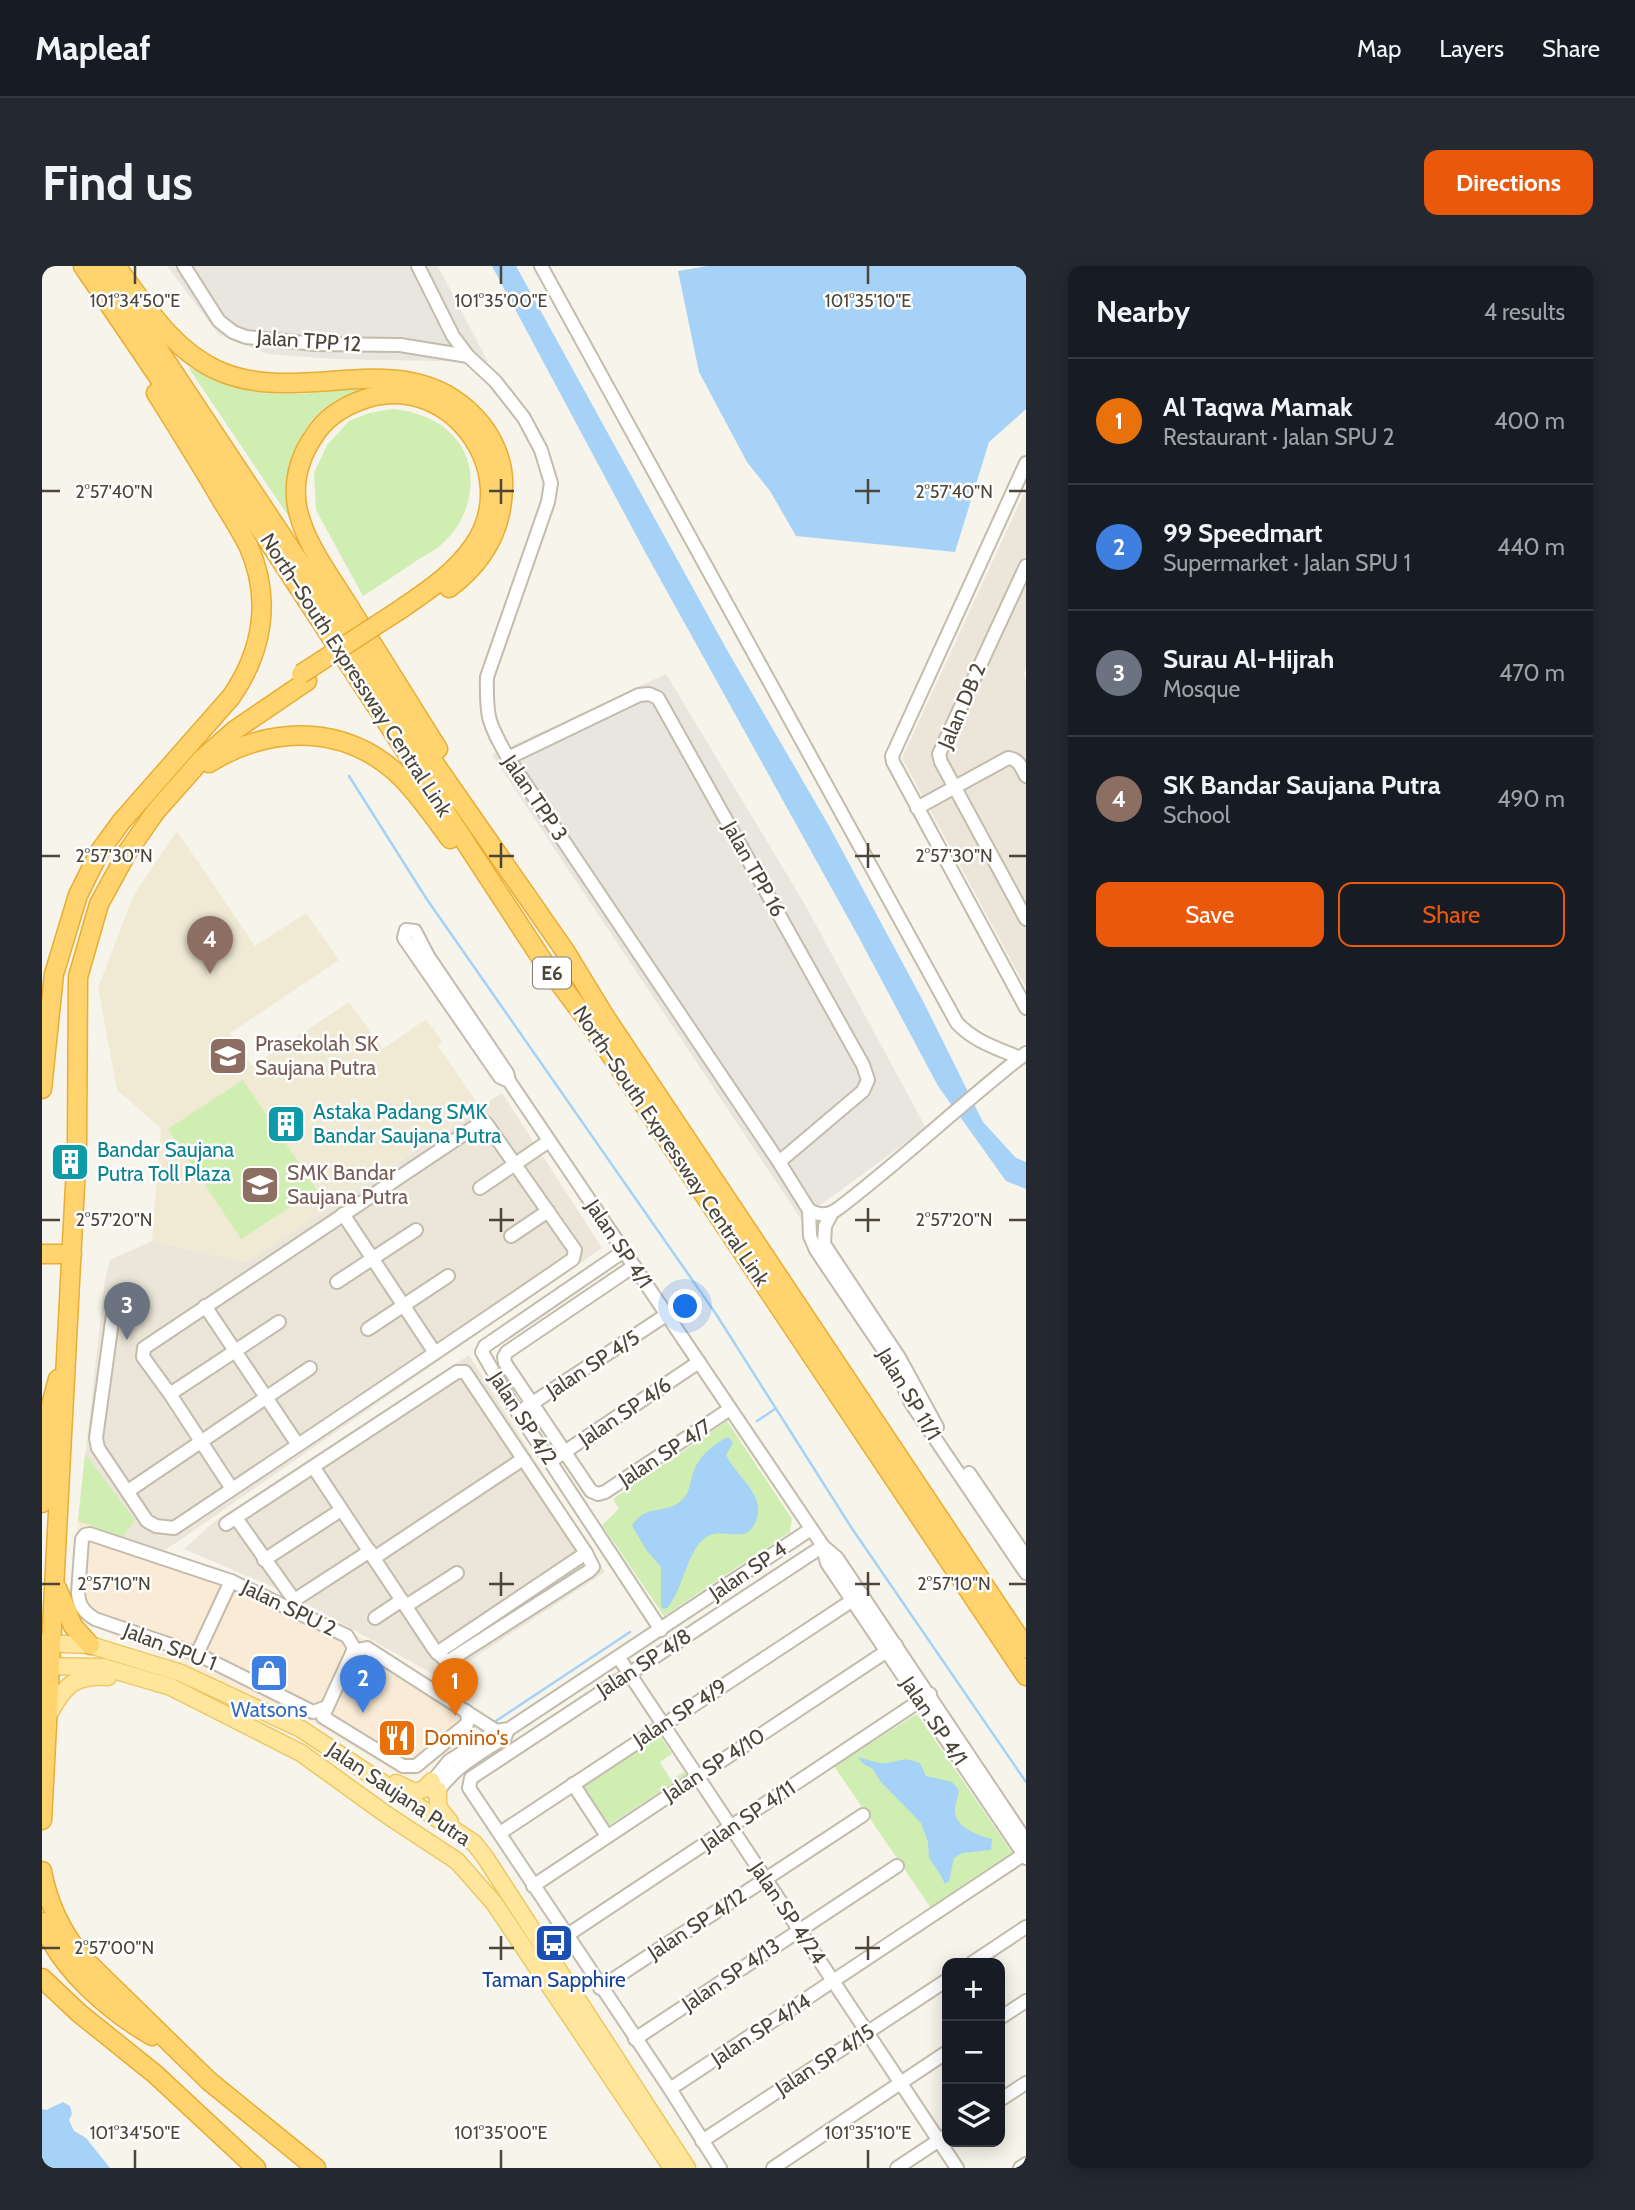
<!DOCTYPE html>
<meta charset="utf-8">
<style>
:root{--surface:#171b24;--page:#242831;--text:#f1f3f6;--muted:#9ea1a6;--line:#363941;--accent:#ea580c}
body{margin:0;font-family:Cabin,sans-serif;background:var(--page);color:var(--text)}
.controls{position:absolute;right:21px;bottom:21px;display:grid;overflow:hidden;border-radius:14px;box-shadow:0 4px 18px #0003}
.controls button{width:63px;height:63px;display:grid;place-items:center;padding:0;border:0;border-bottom:2px solid var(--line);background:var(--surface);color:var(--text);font:35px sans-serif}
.you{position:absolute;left:644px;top:1041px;width:24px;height:24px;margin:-18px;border:5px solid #fff;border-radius:50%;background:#1a73e8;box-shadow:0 0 0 10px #1a73e833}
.badge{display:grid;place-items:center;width:46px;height:46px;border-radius:50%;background:var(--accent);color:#fff;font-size:23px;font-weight:700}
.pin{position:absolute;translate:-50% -58px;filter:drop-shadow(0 2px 4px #0008)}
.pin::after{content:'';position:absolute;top:37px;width:24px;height:21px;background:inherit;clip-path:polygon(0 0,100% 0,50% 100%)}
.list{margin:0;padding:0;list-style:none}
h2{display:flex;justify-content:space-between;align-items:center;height:91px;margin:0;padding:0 28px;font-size:30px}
h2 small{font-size:23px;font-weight:400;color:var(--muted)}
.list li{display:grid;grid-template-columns:46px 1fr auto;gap:21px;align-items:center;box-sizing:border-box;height:126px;padding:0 28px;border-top:2px solid var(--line)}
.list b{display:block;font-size:26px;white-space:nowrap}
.list p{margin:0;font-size:23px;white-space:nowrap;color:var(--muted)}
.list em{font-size:23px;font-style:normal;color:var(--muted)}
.actions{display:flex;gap:14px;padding:21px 28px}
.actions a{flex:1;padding:16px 0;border:2px solid var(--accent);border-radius:14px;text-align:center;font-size:24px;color:var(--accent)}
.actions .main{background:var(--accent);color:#fff}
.icon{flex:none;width:38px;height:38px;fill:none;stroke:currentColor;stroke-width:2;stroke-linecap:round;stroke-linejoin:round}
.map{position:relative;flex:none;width:984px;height:1902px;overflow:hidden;border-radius:14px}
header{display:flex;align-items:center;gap:42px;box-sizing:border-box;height:98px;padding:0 35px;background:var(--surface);border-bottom:2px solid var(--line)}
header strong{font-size:33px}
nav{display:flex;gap:38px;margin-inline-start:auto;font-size:24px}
.intro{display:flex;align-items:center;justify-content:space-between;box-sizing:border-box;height:168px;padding:0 42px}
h1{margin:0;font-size:49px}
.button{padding:18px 32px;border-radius:14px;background:var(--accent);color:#fff;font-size:24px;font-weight:700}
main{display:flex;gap:42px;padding:0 42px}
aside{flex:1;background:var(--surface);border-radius:14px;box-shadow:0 4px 18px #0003}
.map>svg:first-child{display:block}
.residential{fill:#ebe6d9}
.commercial{fill:#f9ebd6}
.industrial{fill:#e9e5df}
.education{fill:#f0ead5}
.green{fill:#d0edb2}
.water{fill:#a5d2f6}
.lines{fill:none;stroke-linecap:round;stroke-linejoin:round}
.stream{stroke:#a5d2f6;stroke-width:2.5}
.minor-casing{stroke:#c3bcad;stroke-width:16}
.major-casing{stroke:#edc863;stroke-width:19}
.highway-casing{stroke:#e9ad33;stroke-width:21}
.minor{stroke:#fff;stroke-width:12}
.major{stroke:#ffe69c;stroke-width:16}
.highway{stroke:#ffd46e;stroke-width:18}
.highway-bridge-casing{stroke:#e9ad33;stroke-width:21;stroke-linecap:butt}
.highway-bridge{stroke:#ffd46e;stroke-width:18}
.ticks{fill:none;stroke:#4c4538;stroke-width:2.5}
.labels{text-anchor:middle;stroke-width:5;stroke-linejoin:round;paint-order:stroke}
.shield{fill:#fff;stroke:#827d74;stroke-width:2}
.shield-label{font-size:19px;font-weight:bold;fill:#4c4538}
.street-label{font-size:21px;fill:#4c4538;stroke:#fff}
.education-label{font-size:21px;fill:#785e54;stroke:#fff;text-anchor:start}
.culture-label{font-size:21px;fill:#0d838f;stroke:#fff;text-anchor:start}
.shop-label{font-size:21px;fill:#366cbe;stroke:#fff}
.food-label{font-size:21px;fill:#c56008;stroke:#fff;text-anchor:start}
.transit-label{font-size:21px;fill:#164399;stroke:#fff}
.ticks-label{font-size:18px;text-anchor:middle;fill:#4c4538;stroke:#fff;stroke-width:5;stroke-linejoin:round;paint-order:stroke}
</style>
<header>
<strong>Mapleaf</strong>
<nav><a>Map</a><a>Layers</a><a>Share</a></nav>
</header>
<div class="intro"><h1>Find us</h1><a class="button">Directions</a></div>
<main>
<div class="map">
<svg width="984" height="1902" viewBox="0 0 984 1902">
<rect width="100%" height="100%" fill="#f7f4eb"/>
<g class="residential">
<path d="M 984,223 L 984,402 L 982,408 L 984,416 L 984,722 L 860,492 Z"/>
<path d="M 460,827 L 560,982 L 122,1285 L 36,1255 L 63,1014 L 68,994 L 110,975 L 204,996 Z"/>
<path d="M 427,1089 L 563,1306 L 400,1413 L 243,1326 L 142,1283 L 173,1255 Z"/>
</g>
<path class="commercial" d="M 36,1255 L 192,1309 L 321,1373 L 447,1453 L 377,1508 L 362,1511 L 264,1452 L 59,1364 L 43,1353 L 29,1331 Z"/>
<g class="industrial">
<path d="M 125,0 L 396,0 L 446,96 L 293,93 L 226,88 L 177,69 Z"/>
<path d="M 624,408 L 762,637 L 884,862 L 759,953 L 450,489 Z"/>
</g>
<path class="education" d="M 135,565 L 213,680 L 264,647 L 297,694 L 188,767 L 210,800 L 307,736 L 341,783 L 384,753 L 401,776 L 396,780 L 438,841 L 204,996 L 110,975 L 119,862 L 75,824 L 56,722 L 92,628 Z"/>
<g class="green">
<path d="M 146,101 C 164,108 183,119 202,123 C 243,133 285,125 327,122 C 316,126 301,129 291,136 C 243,168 249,210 253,260 Z"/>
<path d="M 351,143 C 402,148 439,182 426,236 C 422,251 413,266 401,277 C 394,284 383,289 374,295 C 357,307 339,318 321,330 L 274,244 L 272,207 L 285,179 L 307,155 L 327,147 Z"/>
<path d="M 201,814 L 275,924 L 199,973 L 126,863 Z"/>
<path d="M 685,1155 L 750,1253 L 748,1266 L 622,1350 L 560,1259 L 577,1243 L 571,1233 Z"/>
<path d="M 43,1188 L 93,1254 L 81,1271 L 36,1255 Z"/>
<path d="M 875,1448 L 971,1588 L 889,1642 L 792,1500 Z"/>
<path d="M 617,1468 L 630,1488 L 618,1496 L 629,1514 L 642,1506 L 644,1509 L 567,1559 L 540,1518 Z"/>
</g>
<g class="water">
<path d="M 450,0 L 474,0 L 685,384 L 787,560 L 880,733 L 941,856 L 974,892 L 984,896 L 984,923 L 964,915 L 896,820 L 815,668 L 602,284 Z"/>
<path d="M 666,0 L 984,0 L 984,143 L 947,176 L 913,286 L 754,270 L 728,225 L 705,196 L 657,106 L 636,5 Z"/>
<path d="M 686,1171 L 691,1177 L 684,1189 C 694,1211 728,1231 712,1259 C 709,1264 705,1268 700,1268 C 687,1270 674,1263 663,1272 C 645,1285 641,1324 625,1342 L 621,1343 L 619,1340 L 619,1301 L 605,1285 L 590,1260 C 603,1237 625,1249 640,1234 C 649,1226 648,1214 652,1204 C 658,1189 672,1178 686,1171 Z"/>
<path d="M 816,1491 C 824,1493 836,1498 844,1497 C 861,1495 860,1490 878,1497 L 884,1510 L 910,1516 L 917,1524 C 916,1530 914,1536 913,1542 C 911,1561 935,1569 950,1573 L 949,1584 L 920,1587 L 912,1592 L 907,1615 L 903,1618 L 898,1608 L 887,1592 L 886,1576 L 879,1557 L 838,1515 L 831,1503 L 820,1497 Z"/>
<path d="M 21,1836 L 28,1840 L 30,1848 L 27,1854 L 32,1865 L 44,1872 L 68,1902 L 0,1902 L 0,1843 L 4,1844 Z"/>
</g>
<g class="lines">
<g class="stream">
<path d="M 307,510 L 384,632 L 674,1048 L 809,1261 L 984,1516"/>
<path d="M 715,1155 L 733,1143"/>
<path d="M 454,1455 L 588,1366"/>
</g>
<g class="minor-casing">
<g id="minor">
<path d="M 142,0 L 177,55 L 191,66 L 204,71 L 273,78 L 358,79 L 426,90"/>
<path d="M 376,0 L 411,70 L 426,90 L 453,115 L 482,152 L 499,184 L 509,217 L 506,236 L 445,411 C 444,452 446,456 466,492 L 737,896 L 767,944 L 768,970 L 774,984 L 851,1098 L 869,1137 L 984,1307"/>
<path d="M 499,0 L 915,757 C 933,776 955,782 978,792"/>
<path d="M 984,197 L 850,490 L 851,496 L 984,742"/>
<path d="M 984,300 L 897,488 L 899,496 L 984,653"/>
<path d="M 466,492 L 597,429 L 607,428 L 616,432 L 821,799 L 826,814 L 821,825 L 737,896"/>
<path d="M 875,542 L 966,492 C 977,493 979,501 984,510"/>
<path d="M 467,815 L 458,811 L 362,672 L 364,664 L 373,665 L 386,690 L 465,807 L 467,815 L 781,1280 L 795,1292 L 984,1575"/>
<path d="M 438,922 L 507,875"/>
<path d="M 767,944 C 778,950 786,950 797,942 C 861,893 920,837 984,787"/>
<path d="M 790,947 L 783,960 L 782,978 L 858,1093 L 895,1161"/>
<path d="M 301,948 L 393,1087"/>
<path d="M 469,970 L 506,945"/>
<path d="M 582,985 L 443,1080 L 440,1086 L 467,1133 L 619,1364"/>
<path d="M 592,1000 L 465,1086 L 462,1091 L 463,1097 L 549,1225 L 556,1228 L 563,1226 L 688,1143"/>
<path d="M 295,1016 L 374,964"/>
<path d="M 163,1040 L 256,1179"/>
<path d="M 72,1041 L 54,1172 L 56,1182 L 105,1255 L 114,1260 L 132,1262 C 265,1173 399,1084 531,993 L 533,984 L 444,857 L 440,856 L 102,1082 L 101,1091 L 128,1128 L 190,1223"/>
<path d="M 326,1063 L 406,1010"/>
<path d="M 128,1128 L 237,1056"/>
<path d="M 483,1142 L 624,1049"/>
<path d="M 515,1191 L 657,1096"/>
<path d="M 272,1202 L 392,1383 L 405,1396 L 547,1305 L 551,1301 L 544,1287"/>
<path d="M 927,1207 L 984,1291"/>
<path d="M 86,1225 L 268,1102"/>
<path d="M 194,1252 L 250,1331 L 254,1333 L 328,1285"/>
<path d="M 184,1258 L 415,1106 L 423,1106 L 544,1287 L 395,1387"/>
<path d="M 781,1281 L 785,1297 L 984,1592"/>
<path d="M 332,1292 L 481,1193"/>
<path d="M 222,1294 L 299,1244"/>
<path d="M 364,1340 L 415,1307"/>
<path d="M 333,1352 L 360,1334"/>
<path d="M 311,1385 L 325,1382 L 459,1468"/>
<path d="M 155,1388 L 189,1315"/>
<path d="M 577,1392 L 915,1902"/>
<path d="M 285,1441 L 271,1446 L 155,1388 L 53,1353 C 42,1346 37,1340 36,1327 L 40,1273 L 43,1269 L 48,1268 L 189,1315 L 305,1370 L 311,1380 L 311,1385"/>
<path d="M 282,1448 L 311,1385"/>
<path d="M 281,1451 L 361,1500 L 374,1500 L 425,1458 L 426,1451 L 424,1445"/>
<path d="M 531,1518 L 565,1570"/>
<path d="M 386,1521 L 407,1495 L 454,1465 L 467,1463 L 769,1263"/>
<path d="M 393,1529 C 413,1500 434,1490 463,1471 L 465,1466"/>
<path d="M 458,1567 L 820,1328"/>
<path d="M 491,1620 L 854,1379"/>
<path d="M 524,1670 L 888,1428"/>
<path d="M 930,1697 L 984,1661"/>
<path d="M 558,1722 L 821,1549"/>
<path d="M 958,1752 L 984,1735"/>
<path d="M 593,1773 L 855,1600"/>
<path d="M 628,1823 L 984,1587"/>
<path d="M 958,1834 L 984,1817"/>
<path d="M 660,1875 L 905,1714"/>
<path d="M 678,1902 L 628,1823 L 427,1522 L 429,1512 L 781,1280"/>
<path d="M 731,1902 L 905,1786"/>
<path d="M 855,1902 L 905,1869"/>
<path d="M 978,1902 L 984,1898"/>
</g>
</g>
<g class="major-casing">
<g id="major">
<path d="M 0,1377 L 48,1379 L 139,1407 L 259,1463 L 432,1577 L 443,1591 L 645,1902"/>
<path d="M 0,1400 L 61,1401 L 129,1421 L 259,1487 L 345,1549 L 415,1595 L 452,1637 L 630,1902"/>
<path d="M 6,1450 C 22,1420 31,1409 66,1411"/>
<path d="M 354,1517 L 373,1526 L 382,1523 L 390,1515"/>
<path d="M 396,1524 L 396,1541 L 408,1556"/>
</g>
</g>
<g class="highway-casing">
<g id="highway">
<path d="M 41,0 L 185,212 L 501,695 L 548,758 L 984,1410"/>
<path d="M 61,0 L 363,455 L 523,685 L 562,749 L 984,1382"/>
<path d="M 74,0 C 103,39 131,85 177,105 C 262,142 363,75 434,152 C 450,169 462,195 461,219 C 461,263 442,296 407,322"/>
<path d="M 356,345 C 384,326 412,308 432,279 C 483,204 404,100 317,135 C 299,142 283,152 272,170 C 257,192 250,218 256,245 C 264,279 288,310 306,339 C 336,387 366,435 396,483"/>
<path d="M 167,497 C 231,458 306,458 361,513 C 378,531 393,552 408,573"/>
<path d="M 0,823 L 12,708 L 36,629 L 58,585 L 79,556 L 189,431 C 221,385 230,332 206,279 C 198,263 188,248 179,233 C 158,197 136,162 114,127"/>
<path d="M 0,988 L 30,988"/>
<path d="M 0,1237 L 4,1158 L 16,1113"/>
<path d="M 15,1322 L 31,1360 L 48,1379"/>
<path d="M 0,1554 L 35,881 L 36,711 L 57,638 L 86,585 L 114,545 L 160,493 L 193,464 L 265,415"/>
<path d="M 0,1605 C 6,1638 19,1665 40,1691 L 167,1815 L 274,1902"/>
<path d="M 0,1656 C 19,1704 66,1744 110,1770"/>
<path d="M 0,1712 L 37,1747 L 113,1808 L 214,1902"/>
</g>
</g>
<use href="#minor" class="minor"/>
<use href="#major" class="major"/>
<use href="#highway" class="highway"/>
<g class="highway-bridge-casing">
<path id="highway-bridge" d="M 259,408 L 356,345"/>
</g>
<use href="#highway-bridge" class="highway-bridge"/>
</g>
<path class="ticks" d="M 93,0 L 93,18M 459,0 L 459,18M 826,0 L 826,18M 459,213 L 459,238M 826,213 L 826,238M 0,225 L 18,225M 447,225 L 472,225M 813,225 L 838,225M 967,225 L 984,225M 459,577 L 459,602M 826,577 L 826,602M 0,590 L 18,590M 447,590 L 472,590M 813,590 L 838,590M 967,590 L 984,590M 459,942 L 459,966M 826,942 L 826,966M 0,954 L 18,954M 447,954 L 472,954M 813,954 L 838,954M 967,954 L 984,954M 459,1306 L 459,1330M 826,1306 L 826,1330M 0,1318 L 18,1318M 447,1318 L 472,1318M 813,1318 L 838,1318M 967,1318 L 984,1318M 459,1670 L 459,1694M 826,1670 L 826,1694M 0,1682 L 18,1682M 447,1682 L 472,1682M 813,1682 L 838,1682M 93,1884 L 93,1902M 459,1884 L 459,1902M 826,1884 L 826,1902"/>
<defs>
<g id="school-square" transform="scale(2.0125)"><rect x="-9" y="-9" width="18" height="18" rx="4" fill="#8d6e63" stroke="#fff"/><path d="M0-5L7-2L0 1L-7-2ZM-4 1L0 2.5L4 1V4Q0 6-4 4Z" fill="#fff"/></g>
<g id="building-square" transform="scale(2.0125)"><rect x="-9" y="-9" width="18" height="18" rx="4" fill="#0f9aa8" stroke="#fff"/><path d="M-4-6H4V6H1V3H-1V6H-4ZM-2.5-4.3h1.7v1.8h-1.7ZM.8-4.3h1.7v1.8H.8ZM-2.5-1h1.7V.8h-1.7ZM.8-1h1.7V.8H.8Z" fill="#fff"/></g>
<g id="shop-square" transform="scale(2.0125)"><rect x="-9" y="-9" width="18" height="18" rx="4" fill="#3f7fe0" stroke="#fff"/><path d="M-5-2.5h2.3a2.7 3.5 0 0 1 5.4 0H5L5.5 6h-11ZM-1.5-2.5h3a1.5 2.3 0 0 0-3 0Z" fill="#fff"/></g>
<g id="restaurant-square" transform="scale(2.0125)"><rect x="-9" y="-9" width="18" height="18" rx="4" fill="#e8710a" stroke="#fff"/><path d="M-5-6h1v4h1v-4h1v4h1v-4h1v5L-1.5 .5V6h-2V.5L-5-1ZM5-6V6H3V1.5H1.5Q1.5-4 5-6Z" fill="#fff"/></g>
<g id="bus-square" transform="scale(2.0125)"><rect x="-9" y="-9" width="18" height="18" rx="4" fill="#1a4fb4" stroke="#fff"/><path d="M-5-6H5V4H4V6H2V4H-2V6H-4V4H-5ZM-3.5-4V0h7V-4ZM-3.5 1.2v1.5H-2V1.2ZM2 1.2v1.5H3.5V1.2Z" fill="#fff"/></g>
</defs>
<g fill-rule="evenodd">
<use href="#school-square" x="186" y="790"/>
<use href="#building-square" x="244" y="858"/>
<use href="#building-square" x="28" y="896"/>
<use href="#school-square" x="218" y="919"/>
<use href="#shop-square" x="227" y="1407"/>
<use href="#restaurant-square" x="355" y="1472"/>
<use href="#bus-square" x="512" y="1677"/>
</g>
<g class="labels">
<rect class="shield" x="491" y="691.5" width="38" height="31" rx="5"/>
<g class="shield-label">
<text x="510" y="714">E6</text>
</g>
<g class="street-label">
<text transform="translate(267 75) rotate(4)" y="7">Jalan TPP 12</text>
<text transform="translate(314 409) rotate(57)" y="7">North–South Expressway Central Link</text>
<text transform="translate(920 440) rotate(-67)" y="7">Jalan DB 2</text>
<text transform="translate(493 532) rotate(56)" y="7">Jalan TPP 3</text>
<text transform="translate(712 603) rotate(61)" y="7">Jalan TPP 16</text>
<text transform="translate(629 880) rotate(56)" y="7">North–South Expressway Central Link</text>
<text transform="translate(577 978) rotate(56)" y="7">Jalan SP 4/1</text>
<text transform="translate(551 1098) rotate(-33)" y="7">Jalan SP 4/5</text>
<text transform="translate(867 1128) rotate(59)" y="7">Jalan SP 11/1</text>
<text transform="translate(583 1146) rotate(-34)" y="7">Jalan SP 4/6</text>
<text transform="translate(481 1152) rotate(57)" y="7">Jalan SP 4/2</text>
<text transform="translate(623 1187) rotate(-33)" y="7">Jalan SP 4/7</text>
<text transform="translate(706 1305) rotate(-34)" y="7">Jalan SP 4</text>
<text transform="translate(247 1342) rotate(26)" y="7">Jalan SPU 2</text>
<text transform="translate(128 1381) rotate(21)" y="7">Jalan SPU 1</text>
<text transform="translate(602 1397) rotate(-33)" y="7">Jalan SP 4/8</text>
<text transform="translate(638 1447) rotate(-33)" y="7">Jalan SP 4/9</text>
<text transform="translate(892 1455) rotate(56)" y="7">Jalan SP 4/1</text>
<text transform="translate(672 1499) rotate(-33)" y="7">Jalan SP 4/10</text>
<text transform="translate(357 1528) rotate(34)" y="7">Jalan Saujana Putra</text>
<text transform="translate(706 1550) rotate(-34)" y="7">Jalan SP 4/11</text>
<text transform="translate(746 1647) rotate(56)" y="7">Jalan SP 4/24</text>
<text transform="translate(655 1658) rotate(-33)" y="7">Jalan SP 4/12</text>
<text transform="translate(689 1709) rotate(-34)" y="7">Jalan SP 4/13</text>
<text transform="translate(719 1764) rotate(-33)" y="7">Jalan SP 4/14</text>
<text transform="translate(783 1794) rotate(-33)" y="7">Jalan SP 4/15</text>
</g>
<g class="education-label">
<text x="213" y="785">Prasekolah SK<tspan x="213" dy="24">Saujana Putra</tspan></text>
<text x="245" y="914">SMK Bandar<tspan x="245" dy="24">Saujana Putra</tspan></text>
</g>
<g class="culture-label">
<text x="271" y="853">Astaka Padang SMK<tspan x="271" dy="24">Bandar Saujana Putra</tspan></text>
<text x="55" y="891">Bandar Saujana<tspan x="55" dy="24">Putra Toll Plaza</tspan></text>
</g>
<g class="shop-label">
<text x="227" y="1451">Watsons</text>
</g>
<g class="food-label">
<text x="382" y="1479">Domino's</text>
</g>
<g class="transit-label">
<text x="512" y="1721">Taman Sapphire</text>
</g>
</g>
<g class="ticks-label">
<text x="93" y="41">101°34'50"E</text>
<text x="459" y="41">101°35'00"E</text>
<text x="826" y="41">101°35'10"E</text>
<text x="72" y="232">2°57'40"N</text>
<text x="912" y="232">2°57'40"N</text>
<text x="72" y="596">2°57'30"N</text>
<text x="912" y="596">2°57'30"N</text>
<text x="72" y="960">2°57'20"N</text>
<text x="912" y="960">2°57'20"N</text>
<text x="72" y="1324">2°57'10"N</text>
<text x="912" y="1324">2°57'10"N</text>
<text x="72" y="1688">2°57'00"N</text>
<text x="93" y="1873">101°34'50"E</text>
<text x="459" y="1873">101°35'00"E</text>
<text x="826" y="1873">101°35'10"E</text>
</g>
</svg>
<div class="controls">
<button>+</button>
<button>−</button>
<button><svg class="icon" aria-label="layers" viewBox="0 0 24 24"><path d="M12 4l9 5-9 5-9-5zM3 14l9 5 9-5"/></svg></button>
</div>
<div class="you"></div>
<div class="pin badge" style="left:413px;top:1450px;background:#e8710a">1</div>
<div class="pin badge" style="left:321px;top:1447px;background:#3f7fe0">2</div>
<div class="pin badge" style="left:85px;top:1074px;background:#6b7280">3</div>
<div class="pin badge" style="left:168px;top:708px;background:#8d6e63">4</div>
</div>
<aside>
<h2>Nearby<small>4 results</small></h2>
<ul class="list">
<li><span class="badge" style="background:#e8710a">1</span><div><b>Al Taqwa Mamak</b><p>Restaurant · Jalan SPU 2</p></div><em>400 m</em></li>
<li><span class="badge" style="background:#3f7fe0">2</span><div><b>99 Speedmart</b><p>Supermarket · Jalan SPU 1</p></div><em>440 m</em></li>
<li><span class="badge" style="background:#6b7280">3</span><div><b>Surau Al-Hijrah</b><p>Mosque</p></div><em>470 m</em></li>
<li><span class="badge" style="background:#8d6e63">4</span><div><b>SK Bandar Saujana Putra</b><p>School</p></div><em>490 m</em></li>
</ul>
<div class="actions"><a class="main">Save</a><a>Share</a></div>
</aside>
</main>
